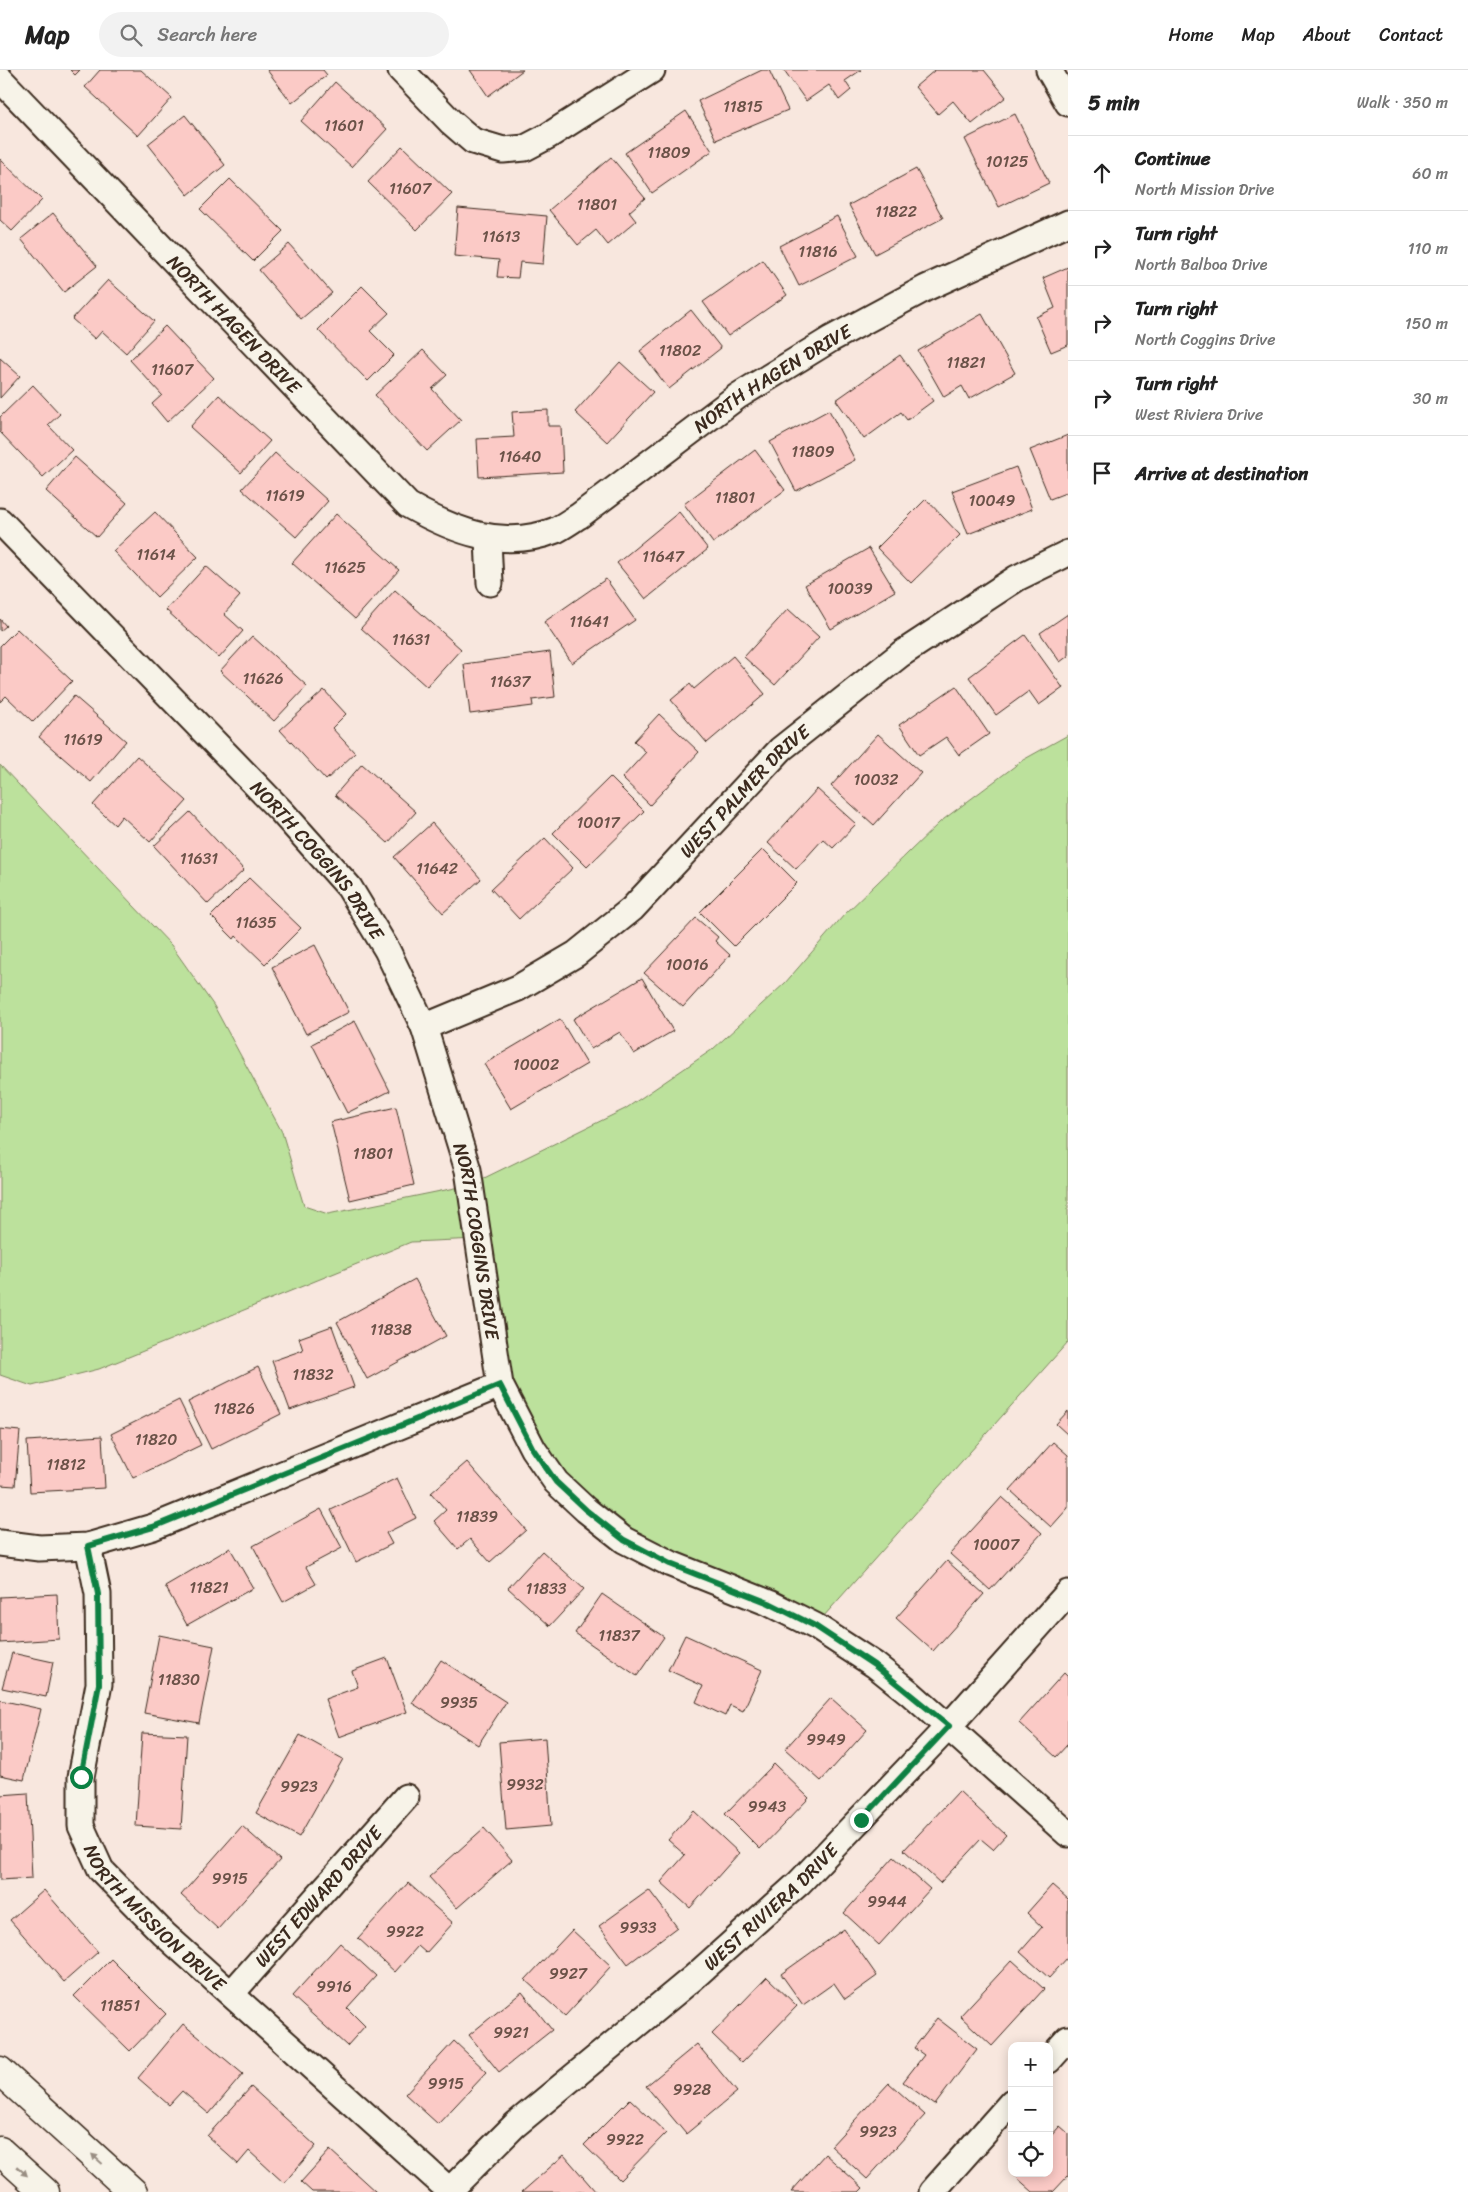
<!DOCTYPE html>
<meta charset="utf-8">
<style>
:root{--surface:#fff;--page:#f2f2f2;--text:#222;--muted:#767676;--line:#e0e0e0}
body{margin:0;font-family:Sriracha,sans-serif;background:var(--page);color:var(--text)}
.controls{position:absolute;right:15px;bottom:15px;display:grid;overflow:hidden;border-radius:10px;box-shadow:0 2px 12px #0003}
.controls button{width:45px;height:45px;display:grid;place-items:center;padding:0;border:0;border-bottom:1px solid var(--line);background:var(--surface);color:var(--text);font:25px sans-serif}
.stop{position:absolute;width:15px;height:15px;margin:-11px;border:4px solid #0b8043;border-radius:50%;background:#fff}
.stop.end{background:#0b8043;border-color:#fff;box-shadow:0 1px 5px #0008}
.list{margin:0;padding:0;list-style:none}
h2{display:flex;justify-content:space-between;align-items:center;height:65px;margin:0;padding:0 20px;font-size:21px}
h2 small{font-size:16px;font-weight:400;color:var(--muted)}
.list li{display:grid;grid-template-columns:32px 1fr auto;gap:15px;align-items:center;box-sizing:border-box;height:75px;padding:0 20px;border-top:1px solid var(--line)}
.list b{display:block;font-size:19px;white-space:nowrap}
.list p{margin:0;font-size:16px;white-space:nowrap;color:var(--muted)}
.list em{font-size:16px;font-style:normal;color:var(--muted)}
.icon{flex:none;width:28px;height:28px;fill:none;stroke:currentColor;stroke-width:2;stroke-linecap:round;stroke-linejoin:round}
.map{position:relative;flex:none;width:1068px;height:2122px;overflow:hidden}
header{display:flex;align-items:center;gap:30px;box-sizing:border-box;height:70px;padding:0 25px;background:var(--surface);border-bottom:1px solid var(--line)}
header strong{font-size:24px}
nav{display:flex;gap:28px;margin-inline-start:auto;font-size:18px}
.search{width:350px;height:45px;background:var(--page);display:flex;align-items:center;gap:12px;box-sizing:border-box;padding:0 18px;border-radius:28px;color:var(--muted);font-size:19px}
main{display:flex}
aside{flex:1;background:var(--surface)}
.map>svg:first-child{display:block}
.green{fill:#bce19c;stroke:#7c865d}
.building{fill:#fbcac6;stroke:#3b2a1e}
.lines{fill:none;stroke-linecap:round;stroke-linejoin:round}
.street-casing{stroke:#3b2a1e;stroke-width:29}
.secondary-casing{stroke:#3b2a1e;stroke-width:31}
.street{stroke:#f7f3e8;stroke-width:25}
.secondary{stroke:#f7f3e8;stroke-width:28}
.oneway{fill:#998e83}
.route{stroke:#0b8043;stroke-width:6}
.labels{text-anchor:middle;stroke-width:4.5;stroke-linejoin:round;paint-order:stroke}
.number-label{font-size:16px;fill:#6b5248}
.street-label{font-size:19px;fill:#3b2a1e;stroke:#f7f3e8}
</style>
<header>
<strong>Map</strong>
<div class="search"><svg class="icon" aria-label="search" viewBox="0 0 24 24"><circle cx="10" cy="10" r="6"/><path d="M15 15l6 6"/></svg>Search here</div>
<nav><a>Home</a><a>Map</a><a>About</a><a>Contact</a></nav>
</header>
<main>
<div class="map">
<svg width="1068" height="2122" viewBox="0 0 1068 2122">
<rect width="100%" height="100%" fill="#f8e7de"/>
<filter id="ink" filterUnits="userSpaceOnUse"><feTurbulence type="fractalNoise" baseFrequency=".02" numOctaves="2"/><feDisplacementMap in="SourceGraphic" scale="10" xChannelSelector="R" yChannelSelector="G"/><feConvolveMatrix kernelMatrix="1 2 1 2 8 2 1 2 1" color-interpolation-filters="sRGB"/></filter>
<g filter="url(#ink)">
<path class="green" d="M 1068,665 L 1068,1272 L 815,1556 L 586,1440 L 500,1315 L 477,1169 L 411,1172 L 99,1299 L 32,1316 L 0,1305 L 0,695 L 171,875 L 214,936 L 282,1062 L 304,1136 L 328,1144 L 470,1115 L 625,1039 L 713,979 L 785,913 L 844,845 L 940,752 L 1023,690 Z"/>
<g class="building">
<path d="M 70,0 L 80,0 L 75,5 Z"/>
<path d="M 100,0 L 141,0 L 172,28 L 138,66 L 85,17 Z"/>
<path d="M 267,0 L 323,0 L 327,5 L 292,33 Z"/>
<path d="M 470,0 L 523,0 L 488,26 Z"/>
<path d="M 762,0 L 769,0 L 788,40 L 716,70 L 698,31 Z"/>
<path d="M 784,0 L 861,0 L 845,11 L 851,20 L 839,30 L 829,15 L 806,31 Z"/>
<path d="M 935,0 L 984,0 L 1006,27 L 972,54 L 953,31 L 938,44 L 915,17 Z"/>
<path d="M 335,12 L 387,59 L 352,97 L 301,51 Z"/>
<path d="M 686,41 L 712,81 L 652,123 L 625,83 Z"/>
<path d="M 1015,44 L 1049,113 L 999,137 L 965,69 Z"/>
<path d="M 185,45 L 225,95 L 188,125 L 148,74 Z"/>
<path d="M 402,76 L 452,124 L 417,160 L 368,112 Z"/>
<path d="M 611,87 L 645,128 L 629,142 L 636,151 L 608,175 L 596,160 L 578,175 L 549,140 Z"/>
<path d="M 0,89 L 42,130 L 12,161 L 0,150 Z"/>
<path d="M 916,99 L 943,148 L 875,184 L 849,135 Z"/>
<path d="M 230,109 L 283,161 L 253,191 L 200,139 Z"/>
<path d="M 458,138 L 547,146 L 543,194 L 520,192 L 518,208 L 497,207 L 499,190 L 454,186 Z"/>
<path d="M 53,143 L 97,196 L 64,222 L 21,169 Z"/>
<path d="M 837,146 L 858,186 L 799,216 L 779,176 Z"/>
<path d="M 289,174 L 332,223 L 301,249 L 259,200 Z"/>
<path d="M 763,190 L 787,225 L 728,266 L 703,232 Z"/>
<path d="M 1068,197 L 1068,275 L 1051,282 L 1036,247 L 1055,238 L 1043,208 Z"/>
<path d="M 108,210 L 154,251 L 126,283 L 102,261 L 95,269 L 72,249 Z"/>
<path d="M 362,216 L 389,243 L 370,261 L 394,285 L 368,311 L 318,260 Z"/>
<path d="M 691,240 L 721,278 L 669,319 L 640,281 Z"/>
<path d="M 982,244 L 1015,303 L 969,329 L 962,316 L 944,327 L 918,281 Z"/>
<path d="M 165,256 L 214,308 L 167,352 L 152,334 L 162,325 L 130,290 Z"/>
<path d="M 423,280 L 447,305 L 432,319 L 461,350 L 427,381 L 375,325 Z"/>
<path d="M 900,285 L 933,331 L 907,350 L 901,342 L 864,369 L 836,330 Z"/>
<path d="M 0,288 L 20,306 L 0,328 Z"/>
<path d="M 620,292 L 653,322 L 607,372 L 575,342 Z"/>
<path d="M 33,315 L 60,344 L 48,355 L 72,380 L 43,407 L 0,362 L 0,347 Z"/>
<path d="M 219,325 L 270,371 L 241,403 L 190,357 Z"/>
<path d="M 548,340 L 548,356 L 561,356 L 563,402 L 479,407 L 477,369 L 514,367 L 512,342 Z"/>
<path d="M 829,340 L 855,390 L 796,421 L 770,372 Z"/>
<path d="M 1068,365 L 1068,422 L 1050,429 L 1030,380 Z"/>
<path d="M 755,380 L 785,420 L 713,473 L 684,434 Z"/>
<path d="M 275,383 L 328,431 L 296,467 L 242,419 Z"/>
<path d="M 75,387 L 127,433 L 97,467 L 46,421 Z"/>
<path d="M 1016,397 L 1032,439 L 968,464 L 952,421 Z"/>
<path d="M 926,429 L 960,465 L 911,513 L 877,478 Z"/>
<path d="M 155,442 L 198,487 L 157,527 L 113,481 Z"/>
<path d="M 679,442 L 708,479 L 646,529 L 617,493 Z"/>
<path d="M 336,444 L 399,500 L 355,549 L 292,493 Z"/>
<path d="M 869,478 L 895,521 L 831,559 L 805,515 Z"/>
<path d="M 206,496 L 240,526 L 224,544 L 243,561 L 219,588 L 166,540 Z"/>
<path d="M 606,509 L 635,550 L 572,593 L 544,552 Z"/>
<path d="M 395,520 L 461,579 L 427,617 L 361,558 Z"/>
<path d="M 788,539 L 819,567 L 775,615 L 744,587 Z"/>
<path d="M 1068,544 L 1068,586 L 1060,592 L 1040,563 Z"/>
<path d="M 0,549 L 6,556 L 0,561 Z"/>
<path d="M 17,559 L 72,611 L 33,652 L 6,626 L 0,632 L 0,576 Z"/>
<path d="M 1025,565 L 1063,618 L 1039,635 L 1029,621 L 996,645 L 969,607 Z"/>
<path d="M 252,566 L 307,616 L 274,651 L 220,601 Z"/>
<path d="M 550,582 L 555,627 L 532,630 L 533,636 L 470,644 L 464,594 Z"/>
<path d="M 733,586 L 765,624 L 707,673 L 671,630 L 690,614 L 694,619 Z"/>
<path d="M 956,616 L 989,664 L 959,685 L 946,667 L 919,685 L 899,655 Z"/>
<path d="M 324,620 L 346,644 L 332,658 L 355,683 L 326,710 L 280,660 Z"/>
<path d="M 74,626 L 126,671 L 91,712 L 39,667 Z"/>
<path d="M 659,644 L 699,682 L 650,735 L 622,708 L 646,682 L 634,671 Z"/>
<path d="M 878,664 L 921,703 L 874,755 L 831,716 Z"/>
<path d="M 137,686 L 187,731 L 150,772 L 122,746 L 115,755 L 93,735 Z"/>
<path d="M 362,694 L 416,742 L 388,773 L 335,725 Z"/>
<path d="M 610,707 L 644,741 L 587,797 L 553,763 Z"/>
<path d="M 817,719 L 856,754 L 833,778 L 823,769 L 796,799 L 768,773 Z"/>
<path d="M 190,742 L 244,800 L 208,834 L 154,776 Z"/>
<path d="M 432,753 L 481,809 L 443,843 L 394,787 Z"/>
<path d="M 545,768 L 573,798 L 519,849 L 491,819 Z"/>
<path d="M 763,779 L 797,813 L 734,876 L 700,842 Z"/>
<path d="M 249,808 L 301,858 L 265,894 L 236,866 L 234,869 L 211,846 Z"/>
<path d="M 696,848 L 718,867 L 715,871 L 730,885 L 683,937 L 644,903 Z"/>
<path d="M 315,875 L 349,942 L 306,964 L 272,897 Z"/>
<path d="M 642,908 L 673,961 L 634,984 L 620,962 L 591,979 L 573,949 Z"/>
<path d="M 560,949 L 587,994 L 511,1039 L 484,994 Z"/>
<path d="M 355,951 L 390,1021 L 347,1043 L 312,974 Z"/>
<path d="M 396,1037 L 414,1115 L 350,1130 L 331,1052 Z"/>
<path d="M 415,1209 L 446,1266 L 367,1309 L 337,1252 Z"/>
<path d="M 332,1256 L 354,1317 L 290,1340 L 272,1291 L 303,1280 L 299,1268 Z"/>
<path d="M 258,1297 L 281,1344 L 211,1379 L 188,1332 Z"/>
<path d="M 179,1330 L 201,1375 L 133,1408 L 111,1364 Z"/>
<path d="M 1068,1341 L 1068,1365 L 1056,1354 Z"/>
<path d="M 0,1359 L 20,1361 L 15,1416 L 0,1415 Z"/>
<path d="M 102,1366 L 105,1418 L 30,1422 L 27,1371 Z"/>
<path d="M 1053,1372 L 1068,1385 L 1068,1438 L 1051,1457 L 1010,1420 Z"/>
<path d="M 467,1392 L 526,1460 L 490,1492 L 470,1469 L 458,1479 L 434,1451 L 446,1440 L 431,1423 Z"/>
<path d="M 397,1408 L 416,1448 L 386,1463 L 392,1474 L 356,1492 L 331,1440 Z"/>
<path d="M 1002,1427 L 1042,1463 L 990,1520 L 950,1484 Z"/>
<path d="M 321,1439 L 342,1478 L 306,1497 L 316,1514 L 283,1532 L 253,1476 Z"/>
<path d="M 230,1478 L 253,1518 L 187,1555 L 165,1516 Z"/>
<path d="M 542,1481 L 584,1519 L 550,1556 L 508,1518 Z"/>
<path d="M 947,1491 L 984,1524 L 933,1581 L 896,1548 Z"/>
<path d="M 57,1524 L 59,1569 L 0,1573 L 0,1527 Z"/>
<path d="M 602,1524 L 664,1567 L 637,1606 L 575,1563 Z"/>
<path d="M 159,1565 L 214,1576 L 199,1653 L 144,1643 Z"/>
<path d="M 685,1565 L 762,1600 L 743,1641 L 730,1635 L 725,1646 L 696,1632 L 703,1616 L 668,1600 Z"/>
<path d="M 12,1583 L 53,1592 L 46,1627 L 2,1618 Z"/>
<path d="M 387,1588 L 407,1642 L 339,1667 L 325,1629 L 358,1617 L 352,1601 Z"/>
<path d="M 441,1590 L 506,1632 L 478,1675 L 412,1633 Z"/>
<path d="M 1064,1603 L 1068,1607 L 1068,1674 L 1056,1687 L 1019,1653 Z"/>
<path d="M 831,1628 L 867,1660 L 821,1711 L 785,1679 Z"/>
<path d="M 0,1630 L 41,1639 L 24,1710 L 0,1705 Z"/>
<path d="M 142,1663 L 187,1665 L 181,1759 L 136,1756 Z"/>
<path d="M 300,1665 L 343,1689 L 299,1767 L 256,1743 Z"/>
<path d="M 545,1668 L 551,1756 L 506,1760 L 499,1672 Z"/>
<path d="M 774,1694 L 809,1728 L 760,1779 L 725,1744 Z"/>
<path d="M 959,1721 L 1006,1765 L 993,1779 L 981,1769 L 940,1813 L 904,1780 Z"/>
<path d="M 28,1723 L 32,1808 L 0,1810 L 0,1725 Z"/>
<path d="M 694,1741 L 739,1783 L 690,1838 L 661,1812 L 685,1785 L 668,1770 Z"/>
<path d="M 242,1756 L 280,1790 L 218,1859 L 181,1825 Z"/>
<path d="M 484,1758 L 512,1790 L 457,1838 L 429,1807 Z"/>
<path d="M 894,1787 L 930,1819 L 879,1875 L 844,1843 Z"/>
<path d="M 408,1813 L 453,1853 L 426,1883 L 418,1876 L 395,1902 L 358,1868 Z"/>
<path d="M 1052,1815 L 1068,1829 L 1068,1887 L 1049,1908 L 1020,1882 L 1042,1857 L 1027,1843 Z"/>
<path d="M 44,1820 L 98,1882 L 64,1912 L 10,1850 Z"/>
<path d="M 649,1820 L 677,1857 L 628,1894 L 599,1856 Z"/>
<path d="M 844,1859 L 877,1906 L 845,1929 L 834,1913 L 803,1935 L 781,1904 Z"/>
<path d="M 572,1860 L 611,1896 L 565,1946 L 525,1910 Z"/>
<path d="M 340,1873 L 376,1906 L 347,1938 L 365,1956 L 347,1976 L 292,1926 Z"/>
<path d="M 111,1889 L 166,1944 L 130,1981 L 74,1926 Z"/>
<path d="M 1012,1890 L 1044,1919 L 992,1976 L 960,1946 Z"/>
<path d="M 767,1907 L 797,1936 L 742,1993 L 712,1964 Z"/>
<path d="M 522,1922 L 552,1960 L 499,2002 L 469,1965 Z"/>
<path d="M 937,1948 L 977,1979 L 935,2035 L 903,2012 L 924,1985 L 914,1978 Z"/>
<path d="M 183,1954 L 243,2004 L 209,2044 L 182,2021 L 169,2035 L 138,2008 Z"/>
<path d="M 454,1971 L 487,2002 L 438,2054 L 405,2024 Z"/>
<path d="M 697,1974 L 737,2022 L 686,2064 L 646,2016 Z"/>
<path d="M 889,2013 L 925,2045 L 867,2109 L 831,2076 Z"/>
<path d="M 251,2017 L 316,2076 L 284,2113 L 249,2081 L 238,2094 L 207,2066 Z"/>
<path d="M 630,2029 L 666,2063 L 620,2110 L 584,2075 Z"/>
<path d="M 1060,2056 L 1068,2063 L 1068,2106 L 1053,2122 L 1033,2122 L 1015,2106 L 1017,2103 L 1049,2103 L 1049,2068 Z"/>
<path d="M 330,2080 L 376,2122 L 312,2122 L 301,2112 Z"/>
<path d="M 825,2084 L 863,2118 L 859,2122 L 791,2122 Z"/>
<path d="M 564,2085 L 596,2122 L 522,2122 Z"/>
</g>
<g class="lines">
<g class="street-casing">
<g id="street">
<path d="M 401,0 L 451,52 L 473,71 L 503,80 L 525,78 L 548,66 L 652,0"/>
<path d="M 1049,0 L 1068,33"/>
<path id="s1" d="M 0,9 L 408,435 C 454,461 504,481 556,460 C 564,456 572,450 579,446 L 738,326 L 831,269 L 926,218 L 1068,153"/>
<path id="s2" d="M 0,451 L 282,742 L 349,817 L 387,880 L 424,957 L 468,1100 L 500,1315 L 533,1379 L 556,1412 L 586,1440 L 624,1470 L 671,1494 L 769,1533 L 815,1556 L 875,1595 L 910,1623 L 1068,1764"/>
<path d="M 488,469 L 490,513"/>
<path id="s3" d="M 424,957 L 518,918 L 576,884 L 632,839 L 781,679 L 901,584 L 1017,508 L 1068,483"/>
<path d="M 0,1473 L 39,1478 L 88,1476 L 153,1457 L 500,1315"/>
<path id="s4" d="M 88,1476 L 98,1524 L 99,1614 L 81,1707 L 81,1756 L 101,1800 L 164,1864 L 449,2120"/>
<path id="s5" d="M 231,1924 L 406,1727"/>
<path d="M 1049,1990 L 1068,1969"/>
<path id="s6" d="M 448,2122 L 515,2055 L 693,1908 L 799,1813 L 949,1656 L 1068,1523"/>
<path d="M 932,2122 L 1012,2032"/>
</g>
</g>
<g class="secondary-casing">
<g id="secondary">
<path d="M 0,2001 L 133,2122"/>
<path d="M 0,2081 L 45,2122"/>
</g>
</g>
<use href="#street" class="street"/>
<use href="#secondary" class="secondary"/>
</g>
<defs><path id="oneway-solid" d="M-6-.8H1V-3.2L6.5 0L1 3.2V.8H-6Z" transform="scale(1.25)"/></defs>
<g class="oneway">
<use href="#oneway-solid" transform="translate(97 2089) rotate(-138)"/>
<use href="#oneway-solid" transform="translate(22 2101) rotate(42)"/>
</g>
</g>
<g class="lines" filter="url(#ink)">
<path class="route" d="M 81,1707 L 99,1614 L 98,1524 L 88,1476 L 153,1457 L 500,1315 L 533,1379 L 556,1412 L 586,1440 L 624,1470 L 670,1494 L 769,1533 L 815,1556 L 874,1595 L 949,1656 L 861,1750"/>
</g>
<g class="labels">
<g class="number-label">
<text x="743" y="42">11815</text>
<text x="344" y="61">11601</text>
<text x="669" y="88">11809</text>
<text x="1007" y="97">10125</text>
<text x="410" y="124">11607</text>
<text x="597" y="140">11801</text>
<text x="896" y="147">11822</text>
<text x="501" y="172">11613</text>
<text x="818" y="187">11816</text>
<text x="680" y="286">11802</text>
<text x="966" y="298">11821</text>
<text x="172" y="305">11607</text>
<text x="813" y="387">11809</text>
<text x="520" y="392">11640</text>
<text x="285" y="431">11619</text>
<text x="735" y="433">11801</text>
<text x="992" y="436">10049</text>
<text x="156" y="490">11614</text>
<text x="663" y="492">11647</text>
<text x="345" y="503">11625</text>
<text x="850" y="524">10039</text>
<text x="589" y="557">11641</text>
<text x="411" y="575">11631</text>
<text x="263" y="614">11626</text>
<text x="510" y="617">11637</text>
<text x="83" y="675">11619</text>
<text x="876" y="715">10032</text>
<text x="598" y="758">10017</text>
<text x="199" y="794">11631</text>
<text x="437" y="804">11642</text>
<text x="256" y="858">11635</text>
<text x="687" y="900">10016</text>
<text x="536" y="1000">10002</text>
<text x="373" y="1089">11801</text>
<text x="391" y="1265">11838</text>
<text x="313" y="1310">11832</text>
<text x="234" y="1344">11826</text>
<text x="156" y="1375">11820</text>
<text x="66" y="1400">11812</text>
<text x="477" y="1452">11839</text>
<text x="996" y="1480">10007</text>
<text x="209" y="1523">11821</text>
<text x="546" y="1524">11833</text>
<text x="619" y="1571">11837</text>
<text x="179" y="1615">11830</text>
<text x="459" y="1638">9935</text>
<text x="826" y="1675">9949</text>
<text x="525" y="1720">9932</text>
<text x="299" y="1722">9923</text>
<text x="767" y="1742">9943</text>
<text x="230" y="1814">9915</text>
<text x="887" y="1837">9944</text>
<text x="638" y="1863">9933</text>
<text x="405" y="1867">9922</text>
<text x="568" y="1909">9927</text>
<text x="334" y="1922">9916</text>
<text x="120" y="1941">11851</text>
<text x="511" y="1968">9921</text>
<text x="446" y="2019">9915</text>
<text x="692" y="2025">9928</text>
<text x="878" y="2067">9923</text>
<text x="625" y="2075">9922</text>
</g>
<g class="street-label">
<text dy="7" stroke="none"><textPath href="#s1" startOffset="339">NORTH HAGEN DRIVE</textPath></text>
<text dy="7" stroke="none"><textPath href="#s1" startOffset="1010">NORTH HAGEN DRIVE</textPath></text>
<text dy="7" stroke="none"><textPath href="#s3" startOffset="404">WEST PALMER DRIVE</textPath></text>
<text dy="7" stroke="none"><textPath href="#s2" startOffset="465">NORTH COGGINS DRIVE</textPath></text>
<text dy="7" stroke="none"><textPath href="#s2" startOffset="886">NORTH COGGINS DRIVE</textPath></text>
<text dy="7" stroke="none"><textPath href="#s5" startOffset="131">WEST EDWARD DRIVE</textPath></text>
<text dy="7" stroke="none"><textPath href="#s6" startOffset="431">WEST RIVIERA DRIVE</textPath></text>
<text dy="7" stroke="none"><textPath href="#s4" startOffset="402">NORTH MISSION DRIVE</textPath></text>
</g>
</g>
</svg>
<div class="controls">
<button>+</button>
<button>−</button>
<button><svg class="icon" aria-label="locate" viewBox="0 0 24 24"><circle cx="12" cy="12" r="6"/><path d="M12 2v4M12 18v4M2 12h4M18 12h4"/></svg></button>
</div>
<div class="stop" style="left:81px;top:1707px"></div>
<div class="stop end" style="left:861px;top:1750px"></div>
</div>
<aside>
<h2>5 min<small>Walk · 350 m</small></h2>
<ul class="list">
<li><svg class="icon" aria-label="ahead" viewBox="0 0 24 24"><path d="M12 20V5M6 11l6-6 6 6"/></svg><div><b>Continue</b><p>North Mission Drive</p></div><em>60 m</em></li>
<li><svg class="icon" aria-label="right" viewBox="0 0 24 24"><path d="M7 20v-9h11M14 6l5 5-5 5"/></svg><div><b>Turn right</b><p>North Balboa Drive</p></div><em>110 m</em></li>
<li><svg class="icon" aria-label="right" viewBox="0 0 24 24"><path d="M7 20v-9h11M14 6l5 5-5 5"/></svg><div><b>Turn right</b><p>North Coggins Drive</p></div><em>150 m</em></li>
<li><svg class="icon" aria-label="right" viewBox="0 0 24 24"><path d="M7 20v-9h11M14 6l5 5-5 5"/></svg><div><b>Turn right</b><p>West Riviera Drive</p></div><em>30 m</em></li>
<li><svg class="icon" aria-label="arrive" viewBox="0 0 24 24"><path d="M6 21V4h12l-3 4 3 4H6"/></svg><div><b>Arrive at destination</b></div></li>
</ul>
</aside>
</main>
